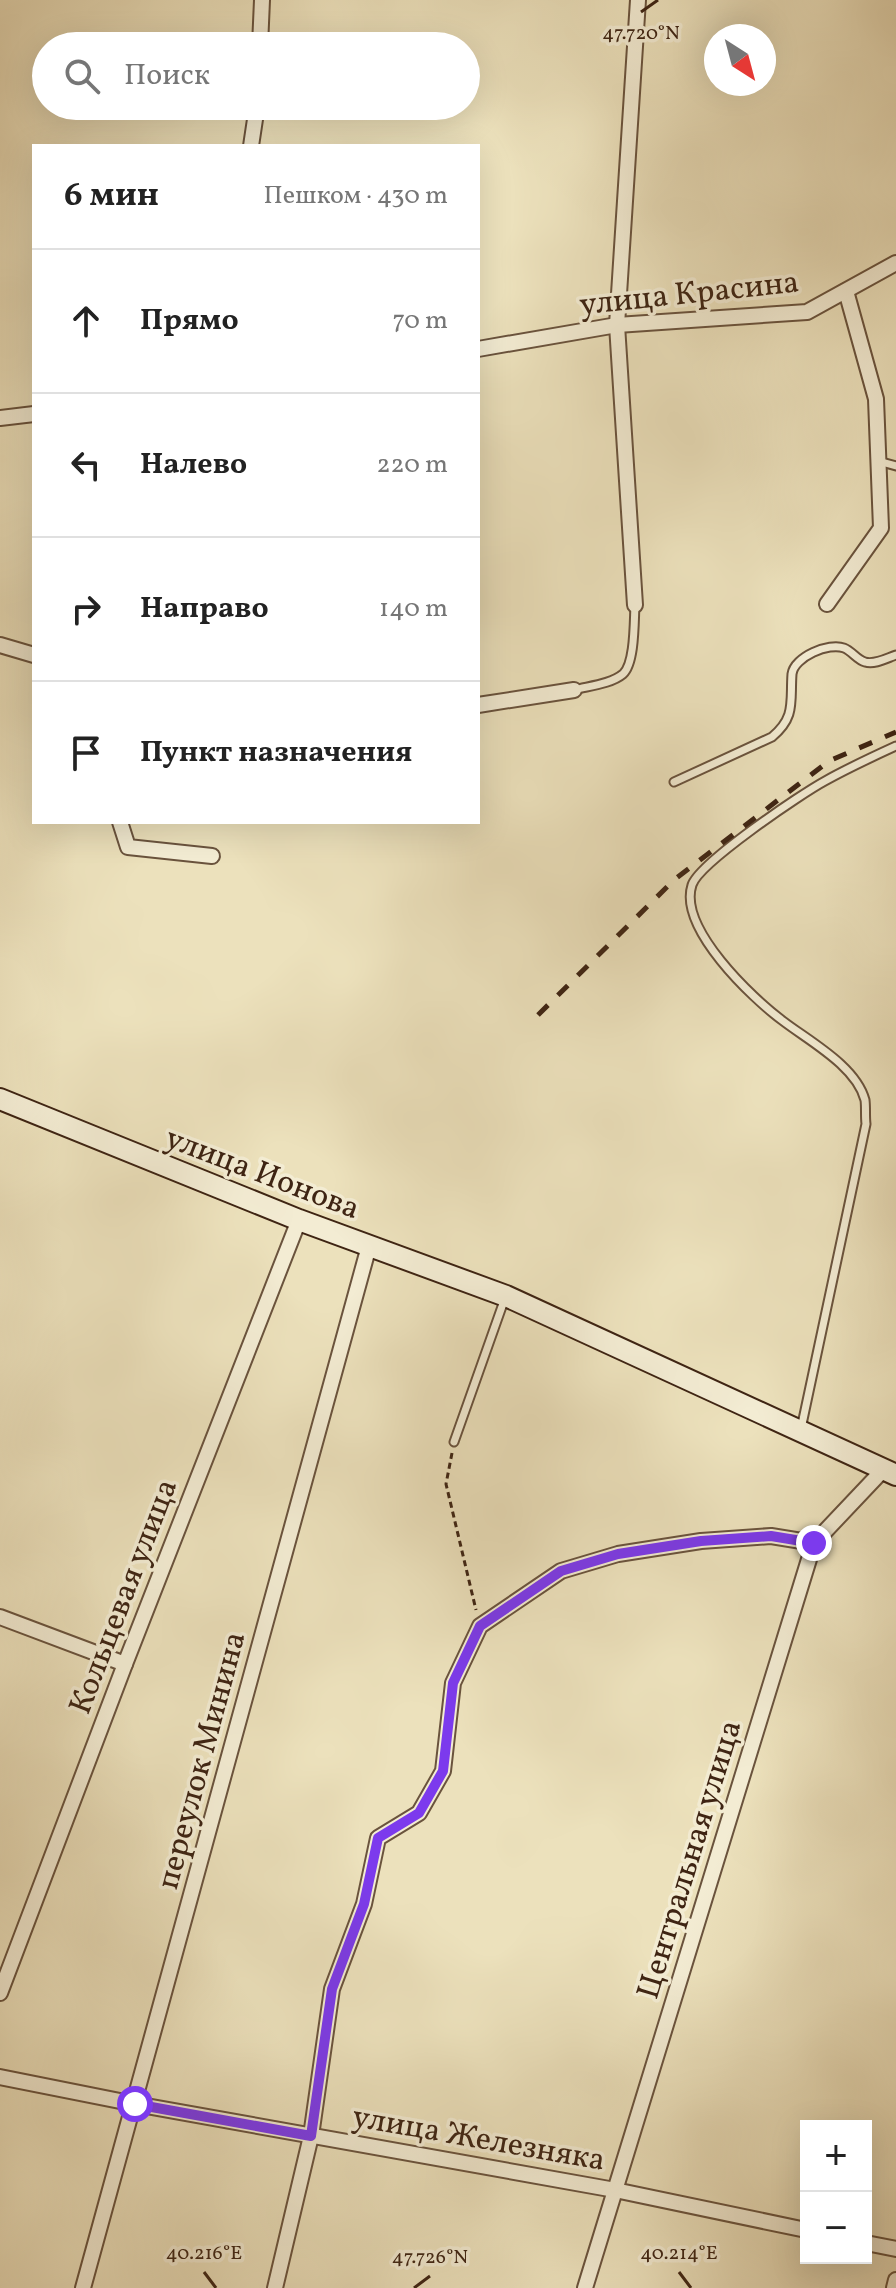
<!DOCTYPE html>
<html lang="ru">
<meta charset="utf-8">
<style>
:root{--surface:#fff;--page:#f2f2f2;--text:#222;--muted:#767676;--line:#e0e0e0}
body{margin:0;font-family:Vollkorn,serif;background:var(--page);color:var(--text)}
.controls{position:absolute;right:24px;bottom:24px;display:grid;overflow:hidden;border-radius:0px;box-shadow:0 8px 32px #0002}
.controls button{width:72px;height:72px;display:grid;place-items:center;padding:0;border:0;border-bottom:2px solid var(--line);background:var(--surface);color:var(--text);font:40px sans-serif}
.compass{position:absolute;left:704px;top:24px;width:72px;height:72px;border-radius:50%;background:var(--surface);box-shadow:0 8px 32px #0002;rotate:144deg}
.stop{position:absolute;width:24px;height:24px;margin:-18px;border:6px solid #7c3aed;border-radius:50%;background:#fff}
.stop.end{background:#7c3aed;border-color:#fff;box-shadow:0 2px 8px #0008}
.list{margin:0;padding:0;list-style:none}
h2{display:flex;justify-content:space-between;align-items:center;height:104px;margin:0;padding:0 32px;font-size:34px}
h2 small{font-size:26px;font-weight:400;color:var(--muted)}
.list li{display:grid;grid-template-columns:52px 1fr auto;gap:24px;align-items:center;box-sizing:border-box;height:144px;padding:0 32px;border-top:2px solid var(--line)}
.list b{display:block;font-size:30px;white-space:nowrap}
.list em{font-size:26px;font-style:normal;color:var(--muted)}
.icon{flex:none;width:44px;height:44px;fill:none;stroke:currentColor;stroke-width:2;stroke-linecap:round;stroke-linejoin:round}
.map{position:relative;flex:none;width:896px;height:2288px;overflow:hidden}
.search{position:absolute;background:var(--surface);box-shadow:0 8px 32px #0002;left:32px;top:32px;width:448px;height:88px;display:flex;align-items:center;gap:20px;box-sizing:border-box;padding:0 28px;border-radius:44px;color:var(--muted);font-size:30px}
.panel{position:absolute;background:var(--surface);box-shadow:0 8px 32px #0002;left:32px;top:144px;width:448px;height:680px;border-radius:0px}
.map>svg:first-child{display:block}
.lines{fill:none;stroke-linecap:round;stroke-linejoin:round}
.service-casing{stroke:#6a533d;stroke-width:11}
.minor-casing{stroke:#6a533d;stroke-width:18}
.secondary-casing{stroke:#3e2413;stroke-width:24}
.path{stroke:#3e2413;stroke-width:3;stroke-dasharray:6 4;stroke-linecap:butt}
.service{stroke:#f3ecd3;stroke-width:7}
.minor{stroke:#f3ecd3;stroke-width:14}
.secondary{stroke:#f3ecd3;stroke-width:20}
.rail{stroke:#3e2413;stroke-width:5;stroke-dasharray:14 14;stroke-linecap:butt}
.route{stroke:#7c3aed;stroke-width:10}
.ticks{fill:none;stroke:#3e2413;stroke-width:3}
.labels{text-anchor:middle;stroke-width:7;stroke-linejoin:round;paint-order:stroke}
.street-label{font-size:32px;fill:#3e2413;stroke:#f3ecd3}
.ticks-label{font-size:20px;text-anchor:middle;fill:#3e2413;stroke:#f3ecd3;stroke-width:7;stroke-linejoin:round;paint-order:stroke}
</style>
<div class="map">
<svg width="896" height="2288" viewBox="0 0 896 2288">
<rect width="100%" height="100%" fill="#ece1bc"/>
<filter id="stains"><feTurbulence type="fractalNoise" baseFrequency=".0025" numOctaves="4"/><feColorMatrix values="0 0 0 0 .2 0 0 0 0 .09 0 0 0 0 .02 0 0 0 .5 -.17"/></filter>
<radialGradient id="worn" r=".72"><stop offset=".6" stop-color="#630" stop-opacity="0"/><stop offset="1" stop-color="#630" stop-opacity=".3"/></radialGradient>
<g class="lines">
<g class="service-casing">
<g id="service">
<path d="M 878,461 L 896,466"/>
<path d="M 574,690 C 589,686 611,684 623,674 C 635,663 634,622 635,605"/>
<path d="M 674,782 L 772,737 C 796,717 790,702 792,674 C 794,657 829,642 844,648 C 852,651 857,660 865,662 C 875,665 887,658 896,655"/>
<path d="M 801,1429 L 866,1124 C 865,1116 866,1107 865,1100 C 856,1066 809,1041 783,1021 C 752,998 678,928 692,885 C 699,863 801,794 825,781 C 848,768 872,757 896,746"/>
<path d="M 454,1442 L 505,1298"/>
</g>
</g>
<g class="minor-casing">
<g id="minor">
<path d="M 260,46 L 262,0"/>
<path d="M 251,146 L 257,106"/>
<path d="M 478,349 L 617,325 L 807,312 L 896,263"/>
<path d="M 0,418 L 34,414"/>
<path d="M 827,604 L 881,528 L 876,399 L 846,291"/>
<path d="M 635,605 L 617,325 L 638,0"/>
<path d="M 0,645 L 34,655"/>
<path d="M 478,705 L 574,690"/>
<path d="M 120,822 L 128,847 L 212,856"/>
<path d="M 0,1617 L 125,1664"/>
<path d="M 0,1993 L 125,1664 L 299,1220"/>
<path d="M 0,2077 L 135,2104 L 615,2190 L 806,2230"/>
<path d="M 866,2243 L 896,2249"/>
<path d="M 83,2288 L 369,1246"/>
<path d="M 275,2288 L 311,2136 L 332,1989 L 364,1904 L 378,1838 L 419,1813 L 443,1771 L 453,1683 L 480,1626 L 561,1571 L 618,1554 L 701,1541 L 771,1536 L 814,1543"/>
<path d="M 585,2288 L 814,1543 L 884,1469"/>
<path d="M 894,2288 L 896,2280"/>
</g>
</g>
<g class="secondary-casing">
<path id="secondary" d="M 0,1099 L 299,1220 L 506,1296 L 896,1475"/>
</g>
<path class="path" d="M 452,1453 L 446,1484 L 476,1610"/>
<use href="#service" class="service"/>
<use href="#minor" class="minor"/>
<use href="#secondary" class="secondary"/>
<path class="rail" d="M 538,1015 L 674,880 L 829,761 L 896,732"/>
</g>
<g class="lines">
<path class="route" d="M 135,2104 L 311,2136 L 332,1989 L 364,1904 L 378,1838 L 419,1813 L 443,1771 L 453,1683 L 480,1626 L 561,1571 L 618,1554 L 701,1541 L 771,1536 L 814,1543"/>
</g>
<path class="ticks" d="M 641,12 L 658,0M 204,2272 L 216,2288M 679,2272 L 691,2288M 414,2288 L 430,2276"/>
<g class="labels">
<g class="street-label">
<text transform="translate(689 292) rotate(-6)" y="11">улица Красина</text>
<text transform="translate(263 1172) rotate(21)" y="11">улица Ионова</text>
<text transform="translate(122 1596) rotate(-69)" y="11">Кольцевая улица</text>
<text transform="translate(200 1760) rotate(-75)" y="11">переулок Минина</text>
<text transform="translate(688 1859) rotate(-73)" y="11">Центральная улица</text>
<text transform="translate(479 2137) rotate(10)" y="11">улица Железняка</text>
</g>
</g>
<g class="ticks-label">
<text x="641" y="39">47.720°N</text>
<text x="204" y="2259">40.216°E</text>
<text x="679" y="2259">40.214°E</text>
<text x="430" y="2263">47.726°N</text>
</g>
<rect width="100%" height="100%" filter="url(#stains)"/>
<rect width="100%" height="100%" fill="url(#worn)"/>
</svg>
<div class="controls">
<button>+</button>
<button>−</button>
</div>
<svg class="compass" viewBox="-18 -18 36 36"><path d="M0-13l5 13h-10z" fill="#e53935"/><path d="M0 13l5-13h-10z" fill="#767676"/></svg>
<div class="stop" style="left:135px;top:2104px"></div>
<div class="stop end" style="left:814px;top:1543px"></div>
<div class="search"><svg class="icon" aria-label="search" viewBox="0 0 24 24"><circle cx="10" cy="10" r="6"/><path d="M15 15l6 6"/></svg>Поиск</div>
<section class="panel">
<h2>6 мин<small>Пешком · 430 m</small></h2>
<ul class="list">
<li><svg class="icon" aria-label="ahead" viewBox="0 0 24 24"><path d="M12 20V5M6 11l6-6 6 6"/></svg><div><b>Прямо</b></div><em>70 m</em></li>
<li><svg class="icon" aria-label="left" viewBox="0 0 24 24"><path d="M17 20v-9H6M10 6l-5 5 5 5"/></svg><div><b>Налево</b></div><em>220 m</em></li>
<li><svg class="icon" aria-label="right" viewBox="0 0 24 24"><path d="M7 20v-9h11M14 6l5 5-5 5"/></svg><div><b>Направо</b></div><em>140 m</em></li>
<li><svg class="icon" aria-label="arrive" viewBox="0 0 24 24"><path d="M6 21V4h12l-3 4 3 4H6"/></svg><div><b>Пункт назначения</b></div></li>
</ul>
</section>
</div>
